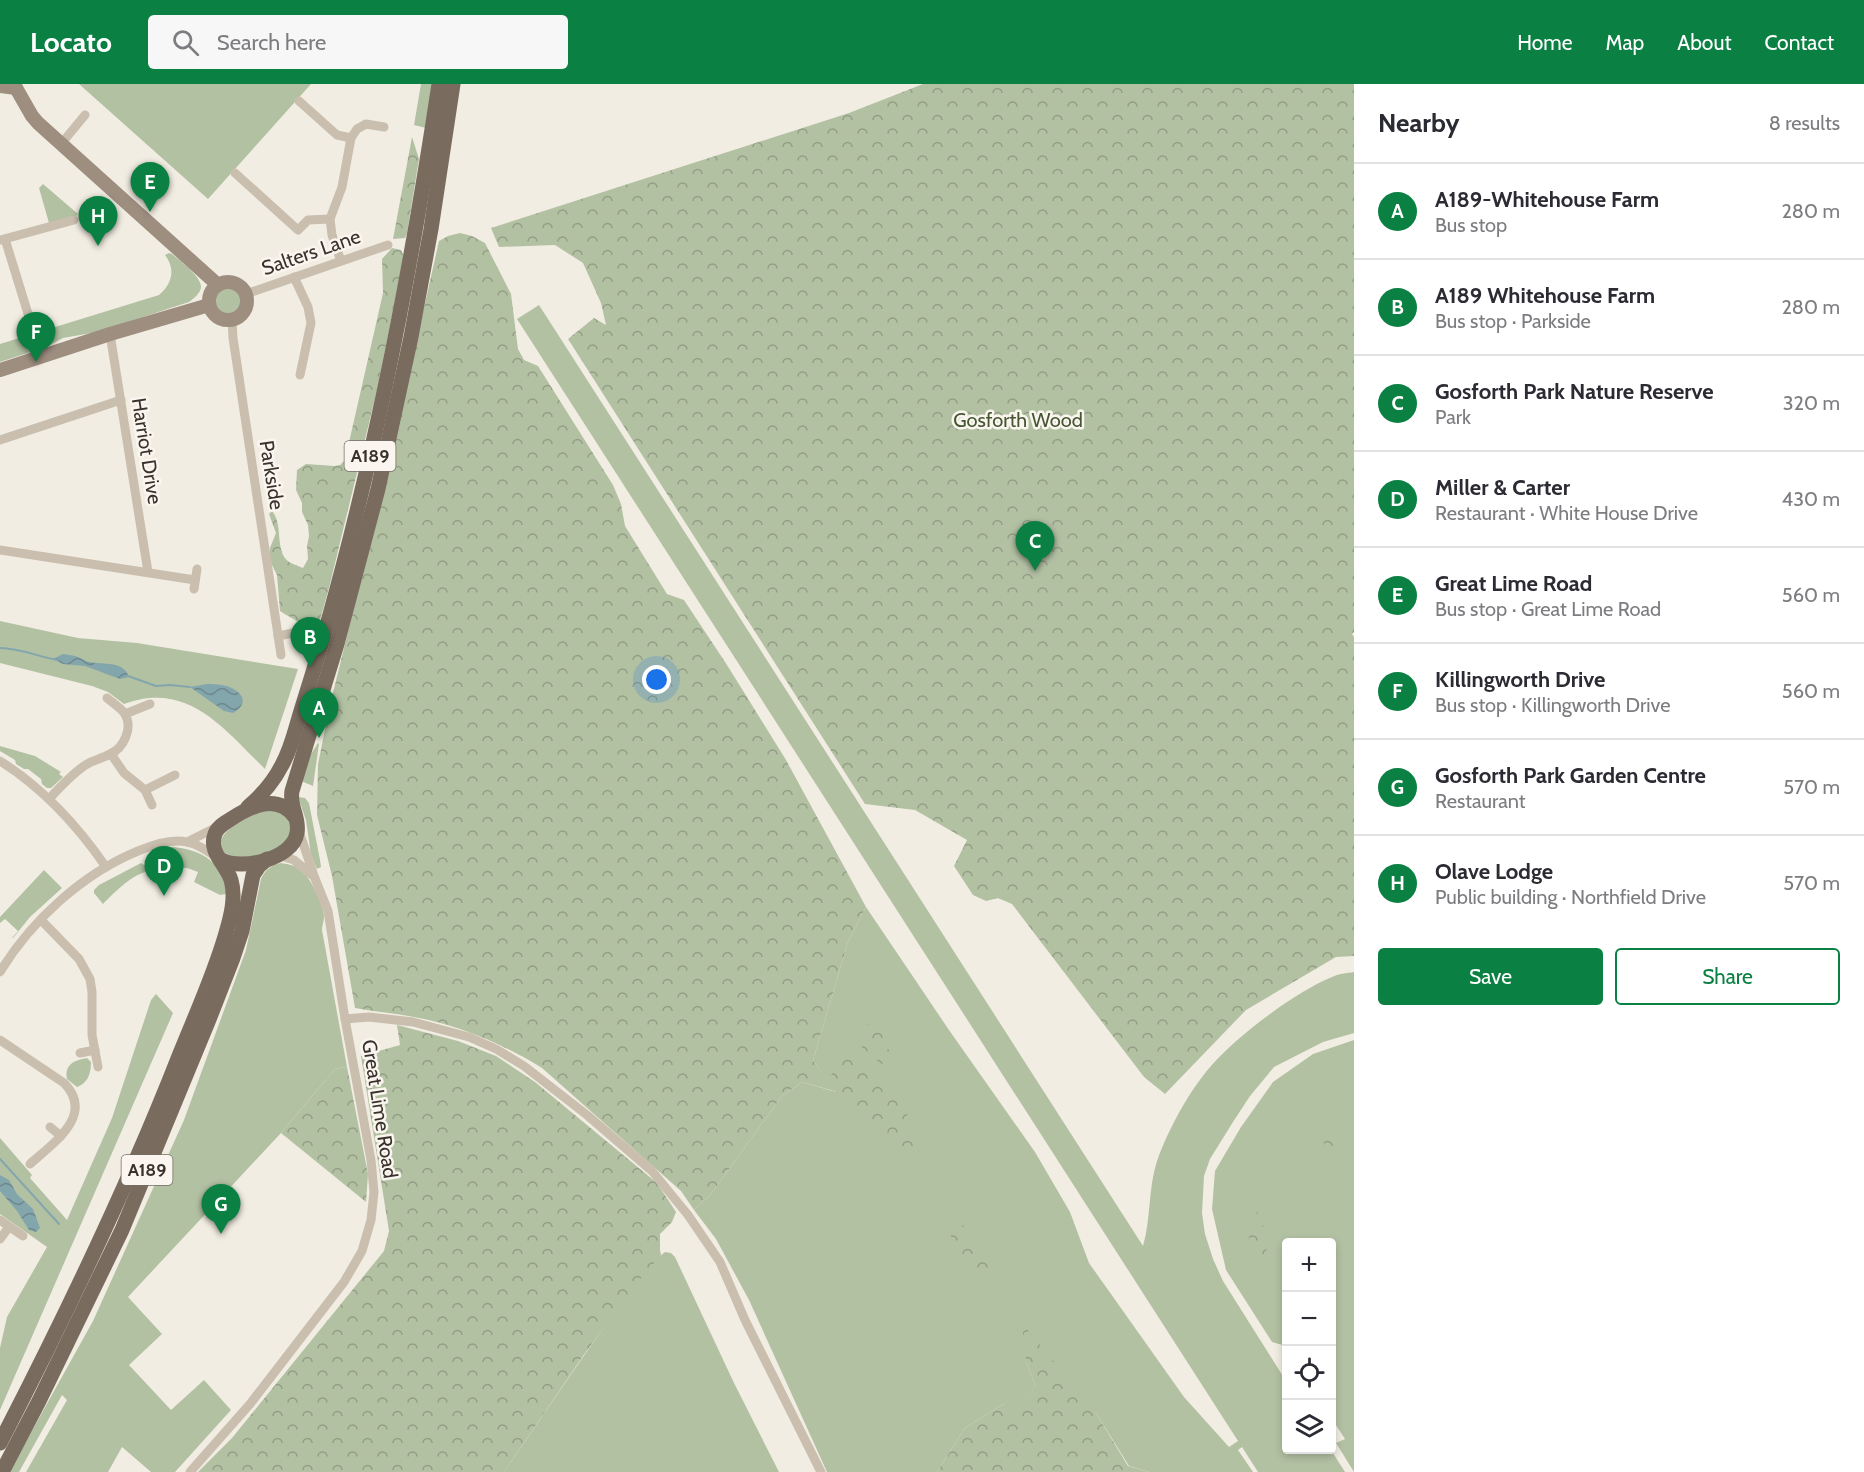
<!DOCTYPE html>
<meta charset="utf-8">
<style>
:root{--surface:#fff;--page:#f7f7f7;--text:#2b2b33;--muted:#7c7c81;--line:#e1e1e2;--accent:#0b8043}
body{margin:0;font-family:Cabin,sans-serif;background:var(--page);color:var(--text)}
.controls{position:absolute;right:18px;bottom:18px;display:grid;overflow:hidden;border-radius:6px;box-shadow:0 3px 9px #0003}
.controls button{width:54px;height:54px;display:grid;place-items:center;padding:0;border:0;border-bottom:2px solid var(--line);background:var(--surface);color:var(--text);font:30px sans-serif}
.you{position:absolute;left:657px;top:596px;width:21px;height:21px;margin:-15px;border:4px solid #fff;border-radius:50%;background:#1a73e8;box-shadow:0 0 0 9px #1a73e833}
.badge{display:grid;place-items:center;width:39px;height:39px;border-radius:50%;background:var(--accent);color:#fff;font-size:20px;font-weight:700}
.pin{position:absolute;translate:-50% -50px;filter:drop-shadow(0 2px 3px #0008)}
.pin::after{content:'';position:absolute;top:32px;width:21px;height:18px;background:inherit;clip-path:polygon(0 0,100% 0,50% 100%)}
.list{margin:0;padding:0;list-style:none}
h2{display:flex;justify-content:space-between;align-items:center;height:78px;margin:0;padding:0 24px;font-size:26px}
h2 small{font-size:20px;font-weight:400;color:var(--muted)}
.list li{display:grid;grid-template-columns:39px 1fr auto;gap:18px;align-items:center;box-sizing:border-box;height:96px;padding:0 24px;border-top:2px solid var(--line)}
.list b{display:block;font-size:22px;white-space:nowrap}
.list p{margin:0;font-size:20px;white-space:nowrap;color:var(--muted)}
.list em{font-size:20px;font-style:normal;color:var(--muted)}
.actions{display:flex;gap:12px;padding:18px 24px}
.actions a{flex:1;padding:14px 0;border:2px solid var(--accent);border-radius:6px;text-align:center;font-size:21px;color:var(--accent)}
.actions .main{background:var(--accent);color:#fff}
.icon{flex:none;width:33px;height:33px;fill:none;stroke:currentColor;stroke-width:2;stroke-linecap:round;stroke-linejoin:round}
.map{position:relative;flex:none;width:1354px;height:1388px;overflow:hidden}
header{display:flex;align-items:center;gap:36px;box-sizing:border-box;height:84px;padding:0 30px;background:var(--accent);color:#fff}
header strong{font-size:28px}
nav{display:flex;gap:33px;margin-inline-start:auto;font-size:21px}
.search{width:420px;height:54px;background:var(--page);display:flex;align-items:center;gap:15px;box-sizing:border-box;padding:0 21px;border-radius:6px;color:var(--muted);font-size:22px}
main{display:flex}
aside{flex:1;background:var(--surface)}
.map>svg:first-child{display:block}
.green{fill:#b3c1a3}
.forest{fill:url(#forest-crowns)}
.water{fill:url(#water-waves)}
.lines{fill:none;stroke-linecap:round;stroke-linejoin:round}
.stream{stroke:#83a6ad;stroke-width:2}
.street{stroke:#cabfaf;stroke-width:9}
.secondary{stroke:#9e8e80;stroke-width:14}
.primary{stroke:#7a6b5f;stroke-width:15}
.labels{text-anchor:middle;stroke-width:5;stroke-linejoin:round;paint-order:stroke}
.shield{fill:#faf6ef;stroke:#736d66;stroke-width:1.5}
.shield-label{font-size:18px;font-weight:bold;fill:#39322c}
.street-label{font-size:20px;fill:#39322c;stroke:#faf6ef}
.park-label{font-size:20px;fill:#445632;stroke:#faf6ef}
</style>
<header>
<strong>Locato</strong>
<div class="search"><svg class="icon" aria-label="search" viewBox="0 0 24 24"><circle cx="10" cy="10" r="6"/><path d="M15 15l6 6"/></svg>Search here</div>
<nav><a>Home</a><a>Map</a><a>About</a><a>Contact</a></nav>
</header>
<main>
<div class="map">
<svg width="1354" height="1388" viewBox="0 0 1354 1388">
<defs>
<pattern id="forest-crowns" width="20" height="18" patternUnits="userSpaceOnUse" patternTransform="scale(1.5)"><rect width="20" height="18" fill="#b3c1a3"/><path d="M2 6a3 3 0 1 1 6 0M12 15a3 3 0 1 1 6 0" fill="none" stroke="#939d85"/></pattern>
<pattern id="water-waves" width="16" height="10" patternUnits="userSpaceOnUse" patternTransform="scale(1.5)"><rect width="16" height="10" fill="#83a6ad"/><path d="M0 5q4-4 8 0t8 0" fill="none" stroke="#6c888d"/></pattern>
</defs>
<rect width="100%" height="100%" fill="#f2ede2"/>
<g class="green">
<path d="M 79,0 L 311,0 L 208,115 Z"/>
<path d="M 421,0 L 432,0 L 426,44 L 414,41 Z"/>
<path d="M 43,100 L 78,130 L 75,133 L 49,139 L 39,104 Z"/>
<path d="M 169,169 L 172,170 C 179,176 202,193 201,203 C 201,209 193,215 189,218 L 97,248 L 63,254 L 46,263 L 0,278 L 0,260 L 159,211 C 172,200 176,185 165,171 Z"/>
<circle cx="228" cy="216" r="14"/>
<path d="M 539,221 L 1143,1162 C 1151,1135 1148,1105 1157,1077 C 1168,1046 1189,1007 1211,982 C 1237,952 1295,908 1332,893 C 1338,890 1347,889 1354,888 L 1354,949 L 1323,958 L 1274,983 L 1250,1012 L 1233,1038 L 1210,1075 L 1204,1092 L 1202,1129 L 1205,1150 L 1213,1175 L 1223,1197 L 1286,1297 L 1286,1366 L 1331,1366 L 1345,1388 L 1258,1388 L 1242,1363 L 1238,1366 L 1253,1388 L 1149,1388 L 1129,1382 L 1096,1329 L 1026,1277 L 1035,1301 L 1025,1320 L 1005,1319 L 965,1344 L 937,1388 L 827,1388 L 749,1216 L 716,1155 L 694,1126 L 711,1110 L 782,1012 L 802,998 L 836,1008 L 813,976 L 848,858 L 866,823 L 949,946 L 1035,1068 L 1070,1128 L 1089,1179 L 1184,1313 L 1229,1363 L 1238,1357 L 517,235 Z"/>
<path d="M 0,537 L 78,554 L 137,559 L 298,585 L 265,685 C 224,645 188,596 124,620 L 108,608 L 92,602 L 0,579 Z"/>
<path d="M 318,659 L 319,660 L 313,702 L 301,697 L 311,670 Z"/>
<path d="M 0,662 L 35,672 L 61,688 L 59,690 L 63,693 L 51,704 L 47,704 L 42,700 L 41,695 L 28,685 L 24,685 L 16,680 L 15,676 L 0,667 Z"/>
<path d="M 298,713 L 305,714 L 309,719 L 320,776 L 321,783 L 317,785 L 311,771 L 306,736 Z"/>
<path d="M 273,723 L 291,737 L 290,752 L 280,764 L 246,776 L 225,771 C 223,766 220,762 221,757 C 223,743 260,727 273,723 Z"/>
<path d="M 173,763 C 203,766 224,779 226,810 L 220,811 L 194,798 L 198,788 L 187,784 L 171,783 L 157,785 L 144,777 L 153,772 L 152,769 Z"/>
<path d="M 141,779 L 152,786 C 132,790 117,806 103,820 L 94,809 L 94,806 L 99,801 Z"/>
<path d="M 281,779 C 287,780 294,781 300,785 C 309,791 324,821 324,832 C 324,837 322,842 322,846 L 347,983 L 335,985 L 281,1049 L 128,1213 L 162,1250 L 129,1281 L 171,1326 L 204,1296 L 231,1326 L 175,1388 L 151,1388 L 122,1363 L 108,1388 L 26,1388 L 67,1316 L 62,1311 L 19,1388 L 9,1388 L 93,1237 L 184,1036 L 246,866 L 261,795 C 265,786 271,781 281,779 Z"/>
<path d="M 44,786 L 62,804 L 30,833 L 13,854 L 12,854 L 18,847 L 5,835 L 0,839 L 0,833 Z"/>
<path d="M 156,910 L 173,929 L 0,1326 L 0,1264 L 7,1233 L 47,1163 L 0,1130 L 0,1054 L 32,1091 L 30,1094 L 67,1136 L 112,1034 L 151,916 Z"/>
<path d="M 1354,956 L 1354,1388 L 1336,1359 L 1345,1355 L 1332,1335 L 1332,1158 L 1286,1158 L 1286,1262 L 1272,1258 L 1226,1186 L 1212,1125 L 1215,1087 L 1241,1043 L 1273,998 L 1313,970 Z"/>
<path d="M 87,974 L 91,978 C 91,989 88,999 77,1003 L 67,995 C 64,981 74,976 87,974 Z"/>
<path d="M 665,1168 L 671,1169 L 675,1173 L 734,1299 L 779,1388 L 504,1388 C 540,1336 575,1283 612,1232 C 628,1211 643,1184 665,1168 Z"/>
</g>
<g class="forest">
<path d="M 923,0 L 1354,0 L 1354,548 L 1352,550 L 1354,553 L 1354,872 L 1336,873 L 1246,926 L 1165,1010 L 1144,993 L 1012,820 L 998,814 L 986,817 L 973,811 L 954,782 L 967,756 L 915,726 L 865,720 L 568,255 L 594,234 L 606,241 L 601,219 L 583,179 L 555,161 L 499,163 L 491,144 L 849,29 Z"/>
<path d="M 412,53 L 419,75 L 407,149 L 405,154 L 393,155 Z"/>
<path d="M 460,149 L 472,152 L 485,159 L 511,210 L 518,265 L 524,276 L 538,282 L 613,401 L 621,420 L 625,442 L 667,510 L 684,516 L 727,581 L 786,676 L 866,823 L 848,858 L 813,976 L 837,1008 L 802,998 L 782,1012 L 711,1110 L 694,1126 L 681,1107 L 542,984 C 503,960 459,941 414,933 C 395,929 375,928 355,924 L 332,792 L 317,731 L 318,680 L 330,621 L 386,393 L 439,157 L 448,152 Z"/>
<path d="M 392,164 L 401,166 L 404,172 L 377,306 L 329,504 L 316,550 L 310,555 L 306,553 C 301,535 293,536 280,527 L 277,491 L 270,477 L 270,464 L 276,449 L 269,430 L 272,427 C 284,441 274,467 289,478 C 293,480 298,482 303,484 L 308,475 L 307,462 L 309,452 L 308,441 L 302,428 L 302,419 L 296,406 L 297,386 L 306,380 L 335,382 L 340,381 L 345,376 L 383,209 L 382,175 Z"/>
<path d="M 874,936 L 882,940 L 885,961 L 902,983 L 903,988 C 887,988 869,970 858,959 C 859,947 863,941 874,936 Z"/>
<path d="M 397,941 L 458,957 L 496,972 L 535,998 L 657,1099 L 676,1128 L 672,1138 L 660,1150 L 660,1166 L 661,1171 L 641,1194 L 583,1272 L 504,1388 L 198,1388 L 232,1354 L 384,1167 L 389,1147 L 361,972 L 400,961 Z"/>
<path d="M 850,966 C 871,989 919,1031 920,1063 C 920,1067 917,1073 916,1076 L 891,1063 L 866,1042 L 854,1019 L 835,1001 L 831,991 Z"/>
<path d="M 347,983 L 368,1090 L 366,1118 L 281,1049 L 335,985 Z"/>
<path d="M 1329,1046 L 1337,1067 L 1323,1079 L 1324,1055 Z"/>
<path d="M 1260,1124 L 1267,1165 L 1262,1175 L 1250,1168 C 1248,1149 1247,1139 1260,1124 Z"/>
<path d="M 952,1126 L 960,1135 L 966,1147 L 981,1163 L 978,1168 L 994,1184 L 994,1192 L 980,1189 L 960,1175 L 955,1159 L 942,1138 Z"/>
<path d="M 1022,1239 L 1096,1329 L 1128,1382 L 1149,1388 L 937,1388 L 965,1344 L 1005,1319 L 1025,1319 L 1035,1301 L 1026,1277 Z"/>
</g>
<g class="water">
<path d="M 63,570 C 68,571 73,571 78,573 C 81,574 83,576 86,577 C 100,582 123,575 129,593 L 120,595 L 85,582 L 63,580 L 55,576 L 55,574 Z"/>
<path d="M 207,600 C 212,600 218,600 222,601 C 239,604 253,618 233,629 L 224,627 L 190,603 Z"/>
<path d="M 0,1091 L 9,1096 L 17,1110 L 33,1125 L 40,1144 L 36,1148 L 29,1146 L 17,1127 L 0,1107 Z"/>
</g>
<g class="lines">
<g class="stream">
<path d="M 0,564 C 20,564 39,573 58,576"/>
<path d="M 128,592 L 156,602 L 170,601 L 190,603"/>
<path d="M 0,1075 L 59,1140"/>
</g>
<g class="street">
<path d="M 299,17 L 337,51 L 351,54"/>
<path d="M 61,60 L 85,31"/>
<path d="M 235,89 L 298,146 L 308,136 L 330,135 L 332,151 L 341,177"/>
<path d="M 330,135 L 342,103 L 351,54 L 357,45 L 366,40 L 384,43"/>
<path d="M 5,155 L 33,246"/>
<path d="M 1,156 L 74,136"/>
<path d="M 294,193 L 308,223 L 311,239 L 300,291"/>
<path d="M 246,210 L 388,161"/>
<path d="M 232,235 L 233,254 L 281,571"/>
<path d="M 110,250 L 148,488"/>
<path d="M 0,356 L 121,316"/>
<path d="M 0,466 L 195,496"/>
<path d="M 194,505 L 197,485"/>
<path d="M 278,552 L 293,549"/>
<path d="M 125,630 L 150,620"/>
<path d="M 111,670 L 124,689 L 145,706 L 152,721"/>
<path d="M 0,677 C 43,704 77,741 106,783"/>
<path d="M 145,706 L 175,691"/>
<path d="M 49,715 C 60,703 71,691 84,682 C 92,676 101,675 110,670 C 124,664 133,644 125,630 C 121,624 113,619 107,614"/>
<path d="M 187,758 L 217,743"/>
<path d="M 278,771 L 294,776 L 312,791"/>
<path d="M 41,836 L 79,875 L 90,895 L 92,908 L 92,951 L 98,983"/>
<path d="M 0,888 C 31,837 82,790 138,767 C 152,761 171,754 187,758 C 198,760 208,767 216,773"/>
<path d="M 345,935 L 369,933 L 413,938 L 469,953 L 496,965 L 524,982 L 587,1031 L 652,1087 L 688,1131 L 720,1178 L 745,1236 L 821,1388"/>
<path d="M 0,956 L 64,999 C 96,1031 52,1060 30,1080"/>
<path d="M 80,969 L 95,966"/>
<path d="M 50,1043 L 61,1052"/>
<path d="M 0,1136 L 23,1152"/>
<path d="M 0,1155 L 9,1143"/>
<path d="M 190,1388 L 250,1320 L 344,1198 L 362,1167 L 371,1136 L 374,1108 L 371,1076 L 345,935 L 328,827 L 314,792 L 299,747"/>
</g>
<g class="secondary">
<path d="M 0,2 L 16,4"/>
<path d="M 16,4 L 32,32 L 38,39 L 218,201"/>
<circle cx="228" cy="217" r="19"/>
<path d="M 0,286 L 110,250 L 209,221"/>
</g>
<g class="primary">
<path d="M 248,723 C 262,711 274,697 282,681 C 291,665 295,647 300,630 C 310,598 320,566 329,534 C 378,359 412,180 439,0"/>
<path d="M 221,776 C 242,787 293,775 297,749 C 300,734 289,722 292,707 L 337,560 L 378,405 L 411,253 L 431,145 L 453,0"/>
<path d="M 0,1359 C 65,1233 127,1105 179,972 C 195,932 214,891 226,849 C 231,832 236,813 231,796 C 226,780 208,768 215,750 C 217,743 225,739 231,735 C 251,722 277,709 295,733"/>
<path d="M 2,1388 L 39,1317 L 122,1146 L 208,938 L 233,874 L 242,847 L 253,791 L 259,782 L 267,775"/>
</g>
</g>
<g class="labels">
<g class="shield">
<rect x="344.5" y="357" width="51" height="30" rx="4.5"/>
<rect x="121.5" y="1071" width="51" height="30" rx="4.5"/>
</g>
<g class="shield-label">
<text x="370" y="378">A189</text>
<text x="147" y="1092">A189</text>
</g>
<g class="street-label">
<text transform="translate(311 168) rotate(-19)" y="7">Salters Lane</text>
<text transform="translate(147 367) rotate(81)" y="7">Harriot Drive</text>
<text transform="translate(272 391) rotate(81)" y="7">Parkside</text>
<text transform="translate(380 1025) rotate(81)" y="7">Great Lime Road</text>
</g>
<g class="park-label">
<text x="1018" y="343">Gosforth Wood</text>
</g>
</g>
</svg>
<div class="controls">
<button>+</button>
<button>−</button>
<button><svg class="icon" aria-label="locate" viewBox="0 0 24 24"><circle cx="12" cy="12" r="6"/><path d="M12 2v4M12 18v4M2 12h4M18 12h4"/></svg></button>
<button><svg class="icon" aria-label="layers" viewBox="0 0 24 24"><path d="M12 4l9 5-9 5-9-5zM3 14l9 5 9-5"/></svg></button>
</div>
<div class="you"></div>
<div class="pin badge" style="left:319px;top:654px">A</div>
<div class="pin badge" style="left:310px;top:583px">B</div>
<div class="pin badge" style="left:1035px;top:487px">C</div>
<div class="pin badge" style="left:164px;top:812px">D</div>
<div class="pin badge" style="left:150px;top:128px">E</div>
<div class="pin badge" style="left:36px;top:278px">F</div>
<div class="pin badge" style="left:221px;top:1150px">G</div>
<div class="pin badge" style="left:98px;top:162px">H</div>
</div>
<aside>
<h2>Nearby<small>8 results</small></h2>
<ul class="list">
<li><span class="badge">A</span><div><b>A189-Whitehouse Farm</b><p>Bus stop</p></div><em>280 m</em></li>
<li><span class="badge">B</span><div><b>A189 Whitehouse Farm</b><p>Bus stop · Parkside</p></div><em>280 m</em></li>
<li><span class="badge">C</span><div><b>Gosforth Park Nature Reserve</b><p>Park</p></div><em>320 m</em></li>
<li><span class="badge">D</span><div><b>Miller &amp; Carter</b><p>Restaurant · White House Drive</p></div><em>430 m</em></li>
<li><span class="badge">E</span><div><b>Great Lime Road</b><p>Bus stop · Great Lime Road</p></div><em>560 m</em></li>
<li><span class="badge">F</span><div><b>Killingworth Drive</b><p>Bus stop · Killingworth Drive</p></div><em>560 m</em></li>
<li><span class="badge">G</span><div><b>Gosforth Park Garden Centre</b><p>Restaurant</p></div><em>570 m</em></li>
<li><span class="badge">H</span><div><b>Olave Lodge</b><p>Public building · Northfield Drive</p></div><em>570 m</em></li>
</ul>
<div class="actions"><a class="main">Save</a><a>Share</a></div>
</aside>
</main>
